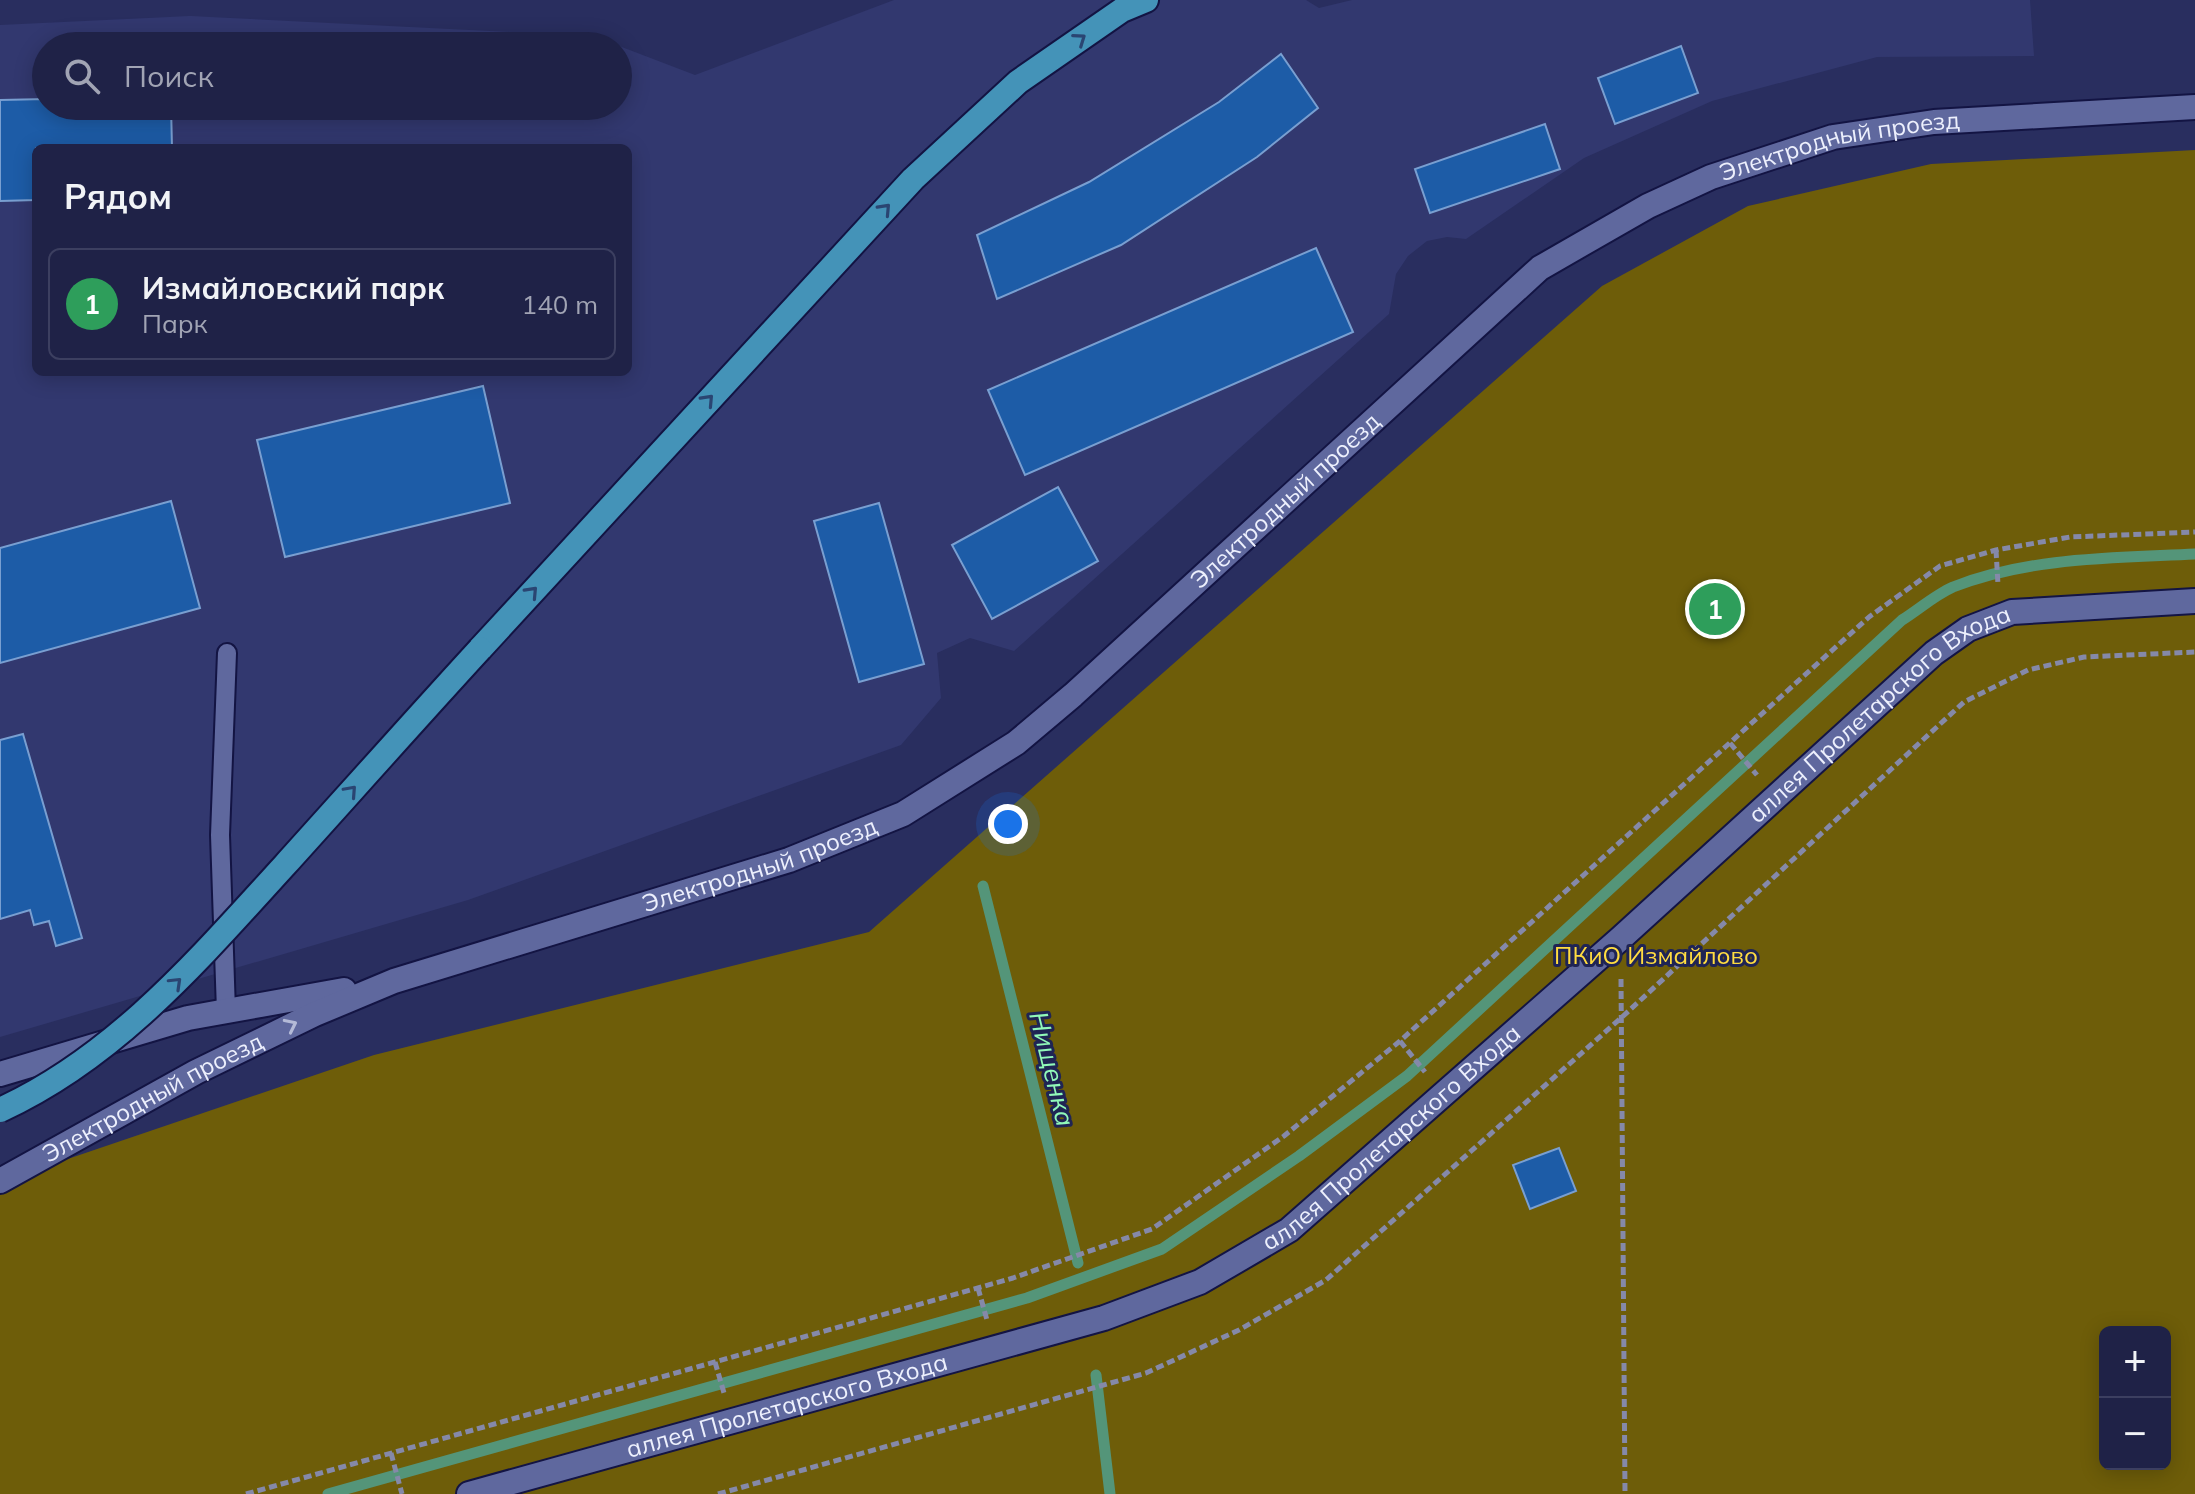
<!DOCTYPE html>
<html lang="ru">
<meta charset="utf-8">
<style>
:root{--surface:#1f2247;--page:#2c2f52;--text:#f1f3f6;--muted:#a1a4b4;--line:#3c3f60;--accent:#d4b635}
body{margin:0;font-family:Mulish,sans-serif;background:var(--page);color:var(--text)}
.controls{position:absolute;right:24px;bottom:24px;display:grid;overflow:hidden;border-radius:12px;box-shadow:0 4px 20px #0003}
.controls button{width:72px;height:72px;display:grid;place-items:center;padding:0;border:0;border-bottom:2px solid var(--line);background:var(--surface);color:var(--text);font:40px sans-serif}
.you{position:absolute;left:1008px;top:824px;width:28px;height:28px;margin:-20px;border:6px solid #fff;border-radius:50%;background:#1a73e8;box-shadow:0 0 0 12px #1a73e833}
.badge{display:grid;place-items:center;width:52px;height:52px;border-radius:50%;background:var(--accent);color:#fff;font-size:26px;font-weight:700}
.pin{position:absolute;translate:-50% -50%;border:4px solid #fff;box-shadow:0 2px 8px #0006}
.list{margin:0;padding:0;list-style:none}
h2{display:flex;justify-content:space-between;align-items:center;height:104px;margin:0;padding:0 32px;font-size:34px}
h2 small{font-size:26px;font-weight:400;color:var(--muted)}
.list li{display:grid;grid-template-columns:52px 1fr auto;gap:24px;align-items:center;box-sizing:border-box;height:112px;margin:0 16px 16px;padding:0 16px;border:2px solid var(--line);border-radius:12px}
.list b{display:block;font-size:30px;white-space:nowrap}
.list p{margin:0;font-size:26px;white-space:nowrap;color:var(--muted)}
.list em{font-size:26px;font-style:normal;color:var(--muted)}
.icon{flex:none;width:44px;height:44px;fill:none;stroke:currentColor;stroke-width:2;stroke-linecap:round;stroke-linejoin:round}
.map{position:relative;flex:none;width:2195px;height:1494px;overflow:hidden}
.search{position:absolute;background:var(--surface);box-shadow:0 4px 20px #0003;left:32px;top:32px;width:600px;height:88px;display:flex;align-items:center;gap:20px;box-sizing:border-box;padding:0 28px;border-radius:44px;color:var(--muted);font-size:30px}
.panel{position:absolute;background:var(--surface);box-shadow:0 4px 20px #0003;left:32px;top:144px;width:600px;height:232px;border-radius:12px}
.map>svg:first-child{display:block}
.built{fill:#32386f;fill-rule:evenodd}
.green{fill:#6e5d09;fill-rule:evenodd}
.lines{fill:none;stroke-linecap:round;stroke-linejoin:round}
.stream{stroke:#549579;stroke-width:11}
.building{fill:#1d5ca7;stroke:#799fd1;stroke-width:2}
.lane-casing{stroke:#131443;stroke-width:22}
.street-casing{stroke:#131443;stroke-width:28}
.secondary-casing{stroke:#131443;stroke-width:28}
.primary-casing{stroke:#131443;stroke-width:28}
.path{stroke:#8589a9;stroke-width:5;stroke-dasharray:8 4;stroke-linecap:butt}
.lane{stroke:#5f689e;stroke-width:18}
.street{stroke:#5f689e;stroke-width:24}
.secondary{stroke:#5f689e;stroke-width:24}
.primary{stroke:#4493b8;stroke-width:24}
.primary-bridge-casing{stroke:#131443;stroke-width:28;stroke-linecap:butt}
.primary-bridge{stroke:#4493b8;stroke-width:24}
.oneway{stroke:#2a4572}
.oneway2{stroke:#b4bad7}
.labels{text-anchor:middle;stroke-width:6;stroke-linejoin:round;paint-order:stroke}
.street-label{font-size:24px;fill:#edf0fd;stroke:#1f2454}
.park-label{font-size:24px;fill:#ffdc41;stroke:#1f2454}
.water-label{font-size:26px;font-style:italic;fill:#91f9b9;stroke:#1f2454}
</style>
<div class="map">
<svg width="2195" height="1494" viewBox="0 0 2195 1494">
<rect width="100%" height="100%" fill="#292e5f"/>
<path class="built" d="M 894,0 L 1306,0 L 1319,8 L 1352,0 L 2030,0 L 2034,56 L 1877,57 L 1712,101 L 1584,158 L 1466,239 L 1447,237 L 1427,241 L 1408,256 L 1396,274 L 1389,314 L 1014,651 L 970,638 L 937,653 L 941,698 L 901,745 L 468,900 L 0,1037 L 0,25 L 190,16 L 593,36 L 695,75 ZM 46,46 L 618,46 L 618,106 L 46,106 ZM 36,148 L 628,148 L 628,372 L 36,372 Z"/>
<path class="green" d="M 2195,150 L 2195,1494 L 0,1494 L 0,1182 L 374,1055 L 869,932 L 1602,286 L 1748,206 L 1931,164 ZM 2105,1332 L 2165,1332 L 2165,1464 L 2105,1464 Z"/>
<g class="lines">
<g class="stream">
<path d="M 983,886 L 1078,1263"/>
<path d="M 1096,1375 L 1110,1494"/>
<path d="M 328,1494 L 1027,1298 L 1162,1249 L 1299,1156 L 1407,1076 L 1902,620 C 1918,610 1935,595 1953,587 C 2029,557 2115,558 2195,554"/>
</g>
</g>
<g class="building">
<path d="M 1681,46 L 1698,93 L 1615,124 L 1598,78 Z"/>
<path d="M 1281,54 L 1318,108 L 1257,157 L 1121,245 L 997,299 L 977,235 L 1089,182 L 1219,102 Z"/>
<path d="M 46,99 L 46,106 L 171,106 L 172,148 L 36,148 L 36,200 L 0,201 L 0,100 Z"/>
<path d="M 1545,124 L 1560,169 L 1430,213 L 1415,169 Z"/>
<path d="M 1316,248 L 1353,332 L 1025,475 L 988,390 Z"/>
<path d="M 483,386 L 510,503 L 285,557 L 257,440 Z"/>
<path d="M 1058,487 L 1098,561 L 992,619 L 952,545 Z"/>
<path d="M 171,501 L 200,608 L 0,663 L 0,548 Z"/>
<path d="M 879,503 L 924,664 L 859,682 L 814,521 Z"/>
<path d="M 23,734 L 82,938 L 56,946 L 49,921 L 34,925 L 30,910 L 0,919 L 0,740 Z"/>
<path d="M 1559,1148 L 1576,1191 L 1530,1209 L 1513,1165 Z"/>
</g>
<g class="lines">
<g class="lane-casing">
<path id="lane" d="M 226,1011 L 220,835 L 227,653"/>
</g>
<g class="street-casing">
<g id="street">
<path id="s1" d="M 469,1494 L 1104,1318 L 1200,1282 L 1289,1230 L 1621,938 L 1934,653 L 1968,629 L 2012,612 L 2195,601"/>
</g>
</g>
<g class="secondary-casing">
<g id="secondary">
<path d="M 0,1074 L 188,1018 L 344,990"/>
<path id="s2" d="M 0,1181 L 196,1072 L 315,1014 L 394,981 L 789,860 L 903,814 L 1016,743 L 1073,695 L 1540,268 L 1648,206 L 1711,177 L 1833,137 L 1934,122 L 2195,107"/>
</g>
</g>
<g class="primary-casing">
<path id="primary" d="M 480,649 L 913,179 L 1018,82 L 1122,10 L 1146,0"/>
</g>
<g class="path">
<path d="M 1996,550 L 1998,585"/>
<path d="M 1730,743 L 1757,775"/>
<path d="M 1621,979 L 1625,1494"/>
<path d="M 1400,1041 L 1425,1072"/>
<path d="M 978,1288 L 987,1320"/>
<path d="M 715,1362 L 724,1393"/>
<path d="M 391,1453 L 402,1494"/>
<path d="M 246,1494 L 1013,1278 L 1152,1229 L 1284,1136 L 1400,1041 L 1869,617 L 1940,566 L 1996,550 L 2070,537 L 2195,532"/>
<path d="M 718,1494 L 1146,1373 L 1239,1330 L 1326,1280 L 1621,1018 L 1964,702 L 2028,670 L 2084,657 L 2195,652"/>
</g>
<use href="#lane" class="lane"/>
<use href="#street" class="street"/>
<use href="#secondary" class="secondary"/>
<use href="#primary" class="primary"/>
<g class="primary-bridge-casing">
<path id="primary-bridge" d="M 0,1110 C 116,1057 199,959 284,866 C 349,794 414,721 480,649"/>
</g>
<use href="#primary-bridge" class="primary-bridge"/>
</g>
<defs><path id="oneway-chevron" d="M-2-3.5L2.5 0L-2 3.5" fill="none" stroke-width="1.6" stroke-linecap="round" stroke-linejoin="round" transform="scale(2)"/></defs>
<g class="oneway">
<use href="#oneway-chevron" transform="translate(1080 39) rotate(-35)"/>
<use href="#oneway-chevron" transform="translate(885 209) rotate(-47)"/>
<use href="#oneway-chevron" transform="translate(708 400) rotate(-47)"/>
<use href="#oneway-chevron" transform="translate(532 592) rotate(-47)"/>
<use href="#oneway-chevron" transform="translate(351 791) rotate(-48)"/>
<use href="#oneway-chevron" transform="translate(176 983) rotate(-44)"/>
</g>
<use class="oneway2" href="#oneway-chevron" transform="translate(291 1025) rotate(-26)"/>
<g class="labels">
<g class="street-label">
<text dy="8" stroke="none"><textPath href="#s2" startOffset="2146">Электродный проезд</textPath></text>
<text dy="8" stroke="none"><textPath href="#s2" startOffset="1474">Электродный проезд</textPath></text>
<text dy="8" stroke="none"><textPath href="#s1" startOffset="1650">аллея Пролетарского Входа</textPath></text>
<text dy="8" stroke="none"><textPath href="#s2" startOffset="826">Электродный проезд</textPath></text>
<text dy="8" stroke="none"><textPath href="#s2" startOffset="174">Электродный проезд</textPath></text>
<text dy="8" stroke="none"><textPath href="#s1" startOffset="1002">аллея Пролетарского Входа</textPath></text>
<text dy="8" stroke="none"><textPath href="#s1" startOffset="330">аллея Пролетарского Входа</textPath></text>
</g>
<g class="park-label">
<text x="1656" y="964">ПКиО Измайлово</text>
</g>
<g class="water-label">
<text transform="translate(1052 1069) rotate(76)" y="9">Нищенка</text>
</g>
</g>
</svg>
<div class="controls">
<button>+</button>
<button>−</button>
</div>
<div class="you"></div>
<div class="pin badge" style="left:1715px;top:609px;background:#2e9e5b">1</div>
<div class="search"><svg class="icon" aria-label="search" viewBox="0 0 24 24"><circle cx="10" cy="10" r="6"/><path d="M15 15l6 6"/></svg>Поиск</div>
<section class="panel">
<h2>Рядом<small></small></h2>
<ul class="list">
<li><span class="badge" style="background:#2e9e5b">1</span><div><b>Измайловский парк</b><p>Парк</p></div><em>140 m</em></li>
</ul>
</section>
</div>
